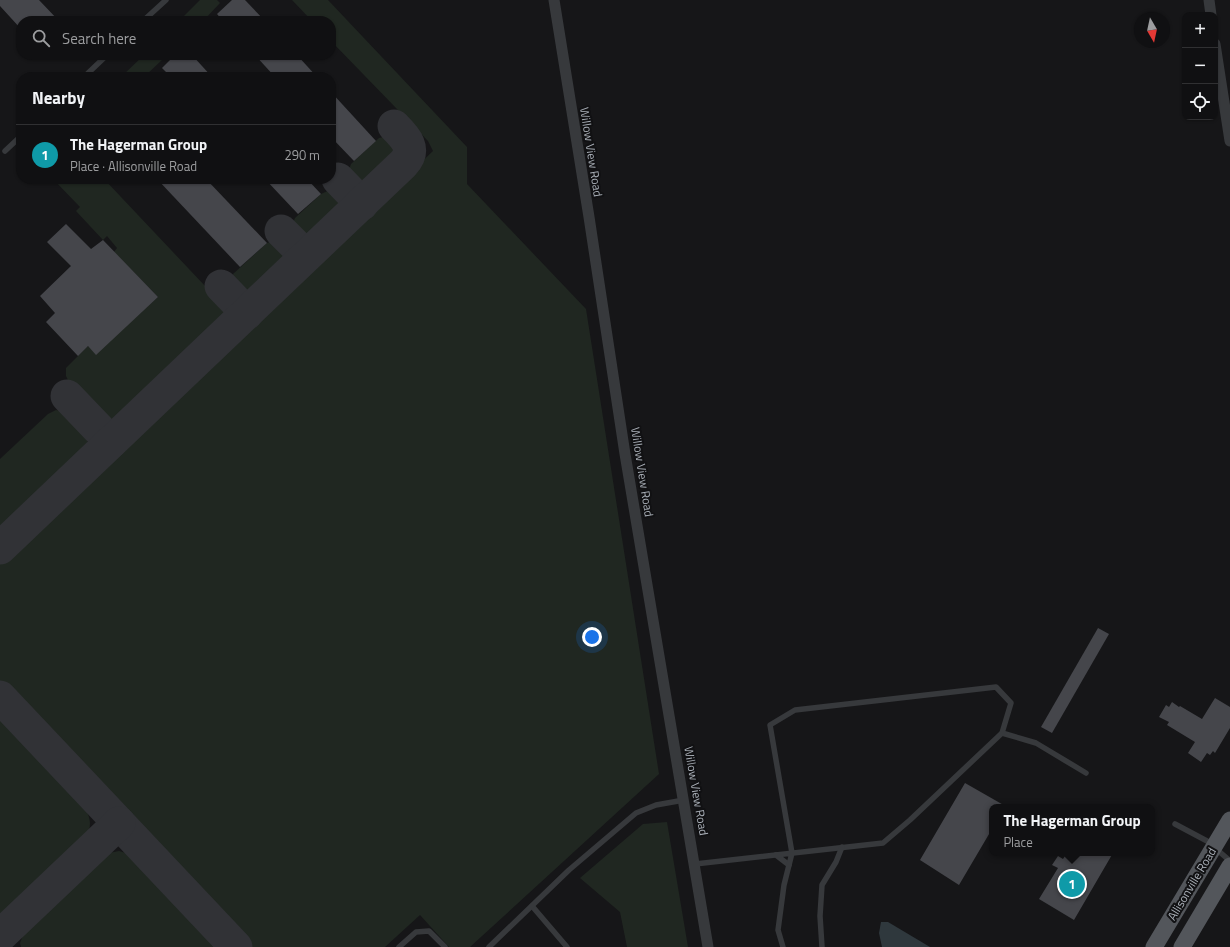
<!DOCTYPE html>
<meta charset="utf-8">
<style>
:root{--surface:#101012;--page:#19191b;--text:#f1f3f6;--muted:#9c9d9f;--line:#303032;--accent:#b45309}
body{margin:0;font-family:"Titillium Web",sans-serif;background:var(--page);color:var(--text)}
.controls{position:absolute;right:12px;top:12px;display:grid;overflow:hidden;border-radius:8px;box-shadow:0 1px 3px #0004}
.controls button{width:36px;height:36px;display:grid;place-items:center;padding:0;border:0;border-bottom:1px solid var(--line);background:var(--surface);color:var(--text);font:20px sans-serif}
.compass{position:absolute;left:1134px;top:12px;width:36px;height:36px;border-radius:50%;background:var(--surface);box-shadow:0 1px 3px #0004;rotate:171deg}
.you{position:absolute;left:592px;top:637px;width:14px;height:14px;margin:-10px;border:3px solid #fff;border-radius:50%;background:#1a73e8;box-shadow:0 0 0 6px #1a73e833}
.badge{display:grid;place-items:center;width:26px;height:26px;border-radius:50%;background:var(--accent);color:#fff;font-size:13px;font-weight:700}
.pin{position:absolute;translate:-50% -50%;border:2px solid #fff;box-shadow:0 1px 4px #0006}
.popup{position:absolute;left:989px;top:804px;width:166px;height:52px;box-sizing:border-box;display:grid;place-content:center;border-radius:8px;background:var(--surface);filter:drop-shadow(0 1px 3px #0005);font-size:13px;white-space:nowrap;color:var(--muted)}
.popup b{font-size:15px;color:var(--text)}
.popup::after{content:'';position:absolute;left:50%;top:100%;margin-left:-8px;border:8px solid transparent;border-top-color:var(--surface)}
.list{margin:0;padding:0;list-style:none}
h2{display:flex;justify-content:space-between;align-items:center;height:52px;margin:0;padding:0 16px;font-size:17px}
h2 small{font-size:13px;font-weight:400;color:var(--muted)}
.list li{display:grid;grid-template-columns:26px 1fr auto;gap:12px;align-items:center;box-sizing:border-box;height:60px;padding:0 16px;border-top:1px solid var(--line)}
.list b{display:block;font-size:15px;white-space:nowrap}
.list p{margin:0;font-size:13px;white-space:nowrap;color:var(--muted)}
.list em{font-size:13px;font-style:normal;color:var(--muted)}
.icon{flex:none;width:22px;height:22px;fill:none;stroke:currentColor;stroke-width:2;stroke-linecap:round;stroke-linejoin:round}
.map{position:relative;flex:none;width:1230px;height:947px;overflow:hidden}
.search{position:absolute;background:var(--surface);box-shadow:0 1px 3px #0004;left:16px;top:16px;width:320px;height:44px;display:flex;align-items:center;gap:10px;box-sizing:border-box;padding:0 14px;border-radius:16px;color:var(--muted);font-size:15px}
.panel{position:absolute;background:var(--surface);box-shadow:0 1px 3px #0004;left:16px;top:72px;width:320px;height:112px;border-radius:16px}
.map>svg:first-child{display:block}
.green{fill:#202721}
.water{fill:#2f383d}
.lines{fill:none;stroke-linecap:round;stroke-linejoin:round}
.taxiway{stroke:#313236;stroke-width:33}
.building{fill:#45464b}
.lane{stroke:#37393c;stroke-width:5.5}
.street{stroke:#37393c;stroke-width:11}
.primary{stroke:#53565b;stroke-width:17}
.labels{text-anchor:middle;stroke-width:4;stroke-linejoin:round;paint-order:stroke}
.street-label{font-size:12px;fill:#a9afb7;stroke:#111113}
</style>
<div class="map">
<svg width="1230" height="947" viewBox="0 0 1230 947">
<rect width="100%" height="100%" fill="#161618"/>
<g class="green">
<path d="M 200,0 L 217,0 L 220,3 L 203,21 L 179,21 Z"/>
<path d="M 292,0 L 328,0 L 467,147 L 467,184 L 586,309 L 659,774 L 470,947 L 449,947 L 420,915 L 385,947 L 251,947 L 0,681 L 0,564 L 433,151 L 428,141 L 331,41 L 331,21 L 312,21 Z"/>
<path d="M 144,55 L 165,56 L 164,58 L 144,77 L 121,77 Z"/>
<path d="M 383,137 C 393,138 397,147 395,156 L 368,182 L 358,183 L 348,173 L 351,164 L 379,138 Z"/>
<path d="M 53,179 L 104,179 L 222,304 C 225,310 226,313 223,319 L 119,418 C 115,419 111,421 106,419 C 97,415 76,389 68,380 L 66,376 L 66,368 L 88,346 L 96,354 L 158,297 L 114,252 L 117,248 L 107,236 L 103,240 L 76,211 L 80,207 Z"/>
<path d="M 332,189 L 341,199 L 341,207 C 334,213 319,231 312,235 C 302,240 290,227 295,218 L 321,194 Z"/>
<path d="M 273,241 C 280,244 287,251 286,259 L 253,291 L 244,293 C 238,288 233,282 233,274 L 267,243 Z"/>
<path d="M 56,410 L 67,413 L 85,433 L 88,444 L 86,449 L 0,530 L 0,459 L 48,414 Z"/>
<path d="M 0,715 L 84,806 C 91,819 92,825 86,839 L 8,912 L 0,915 Z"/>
<path d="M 667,822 L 688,947 L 627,947 L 620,912 L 580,878 L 643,824 Z"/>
<path d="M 119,851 L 126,853 L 137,859 L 220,947 L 21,947 L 20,943 L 26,927 L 104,854 Z"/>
</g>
<path class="water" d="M 881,922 L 888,922 L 930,947 L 882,947 L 879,933 Z"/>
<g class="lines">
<g class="taxiway">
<path d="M 338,179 L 362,204"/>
<path d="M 281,231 L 306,256"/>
<path d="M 221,286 L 247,313"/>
<path d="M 67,396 L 111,442"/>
<path d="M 0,548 L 403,164 C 417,149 406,138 394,126"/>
<path d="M 0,697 L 236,947"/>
<path d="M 0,936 L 119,823"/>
</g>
</g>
<g class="building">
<path d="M 0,0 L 39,0 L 59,21 L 21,21 L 21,29 L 0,6 Z"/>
<path d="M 232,0 L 245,0 L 265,21 L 223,21 L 217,14 Z"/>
<path d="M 175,55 L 192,55 L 212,77 L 171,77 L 162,68 Z"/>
<path d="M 255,55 L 297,55 L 317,77 L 275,77 Z"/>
<path d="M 331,92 L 376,141 L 354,161 L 331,137 Z"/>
<path d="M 157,179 L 206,179 L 267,243 L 240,267 Z"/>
<path d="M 265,179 L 307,179 L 321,194 L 298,214 Z"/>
<path d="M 66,224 L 91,249 L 103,240 L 158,297 L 96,355 L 88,346 L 78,356 L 46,322 L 55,313 L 40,296 L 71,266 L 47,242 Z"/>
<path d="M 1098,628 L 1109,634 L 1052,733 L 1041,727 Z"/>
<path d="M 1215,698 L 1230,707 L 1230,728 L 1215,753 L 1213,751 L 1210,755 L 1207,753 L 1201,762 L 1188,753 L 1195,742 L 1167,725 L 1169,722 L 1159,717 L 1166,705 L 1169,707 L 1172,702 L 1179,707 L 1180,706 L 1202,719 Z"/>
<path d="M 965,783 L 1007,807 L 992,807 L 992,829 L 959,885 L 920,860 Z"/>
<path d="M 1067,853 L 1113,853 L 1074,920 L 1039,899 L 1058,868 L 1052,865 L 1058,856 L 1063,859 Z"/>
</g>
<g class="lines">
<g class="lane">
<path d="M 143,21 L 166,0"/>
<path d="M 84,77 L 107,55"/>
<path d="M 5,151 L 21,136"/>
<path d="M 1002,733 L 1036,743 L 1086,773"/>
<path d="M 1175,824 L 1207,841 L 1230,861"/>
<path d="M 776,855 L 789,865"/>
<path d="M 695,864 L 883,843 L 910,820 L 1002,733 L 1011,703 L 996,687 L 795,710 L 770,725 L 792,853 L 784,885 L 778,930 L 783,947"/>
<path d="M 532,906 L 567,947"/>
<path d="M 399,947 L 416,932 L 429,931 L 445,947"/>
<path d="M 489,947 L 569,870 L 636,813 L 656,805 L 684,800"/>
<path d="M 822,947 L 820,916 L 822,885 L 836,862 L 842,847"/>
</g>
<g class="street">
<path d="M 554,0 L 589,217 L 625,454 L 708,947"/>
<path d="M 1209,0 L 1211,15"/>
<path d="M 1215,44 L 1230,141"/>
</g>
<g class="primary">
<path d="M 1154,947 L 1230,820"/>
<path d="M 1182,947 L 1230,866"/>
</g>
</g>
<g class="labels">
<g class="street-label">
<text transform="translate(591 152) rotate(81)" y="4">Willow View Road</text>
<text transform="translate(642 472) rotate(81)" y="4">Willow View Road</text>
<text transform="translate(696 791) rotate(80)" y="4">Willow View Road</text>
<text transform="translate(1192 884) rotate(-59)" y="4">Allisonville Road</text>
</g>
</g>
</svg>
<div class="controls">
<button>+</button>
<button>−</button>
<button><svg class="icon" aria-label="locate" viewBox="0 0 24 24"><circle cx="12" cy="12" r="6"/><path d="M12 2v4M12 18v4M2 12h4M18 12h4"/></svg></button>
</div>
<svg class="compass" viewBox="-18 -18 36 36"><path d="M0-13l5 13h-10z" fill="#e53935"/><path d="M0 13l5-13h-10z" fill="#9c9d9f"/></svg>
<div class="you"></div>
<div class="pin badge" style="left:1072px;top:884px;background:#0f9aa8">1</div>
<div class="popup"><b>The Hagerman Group</b>Place</div>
<div class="search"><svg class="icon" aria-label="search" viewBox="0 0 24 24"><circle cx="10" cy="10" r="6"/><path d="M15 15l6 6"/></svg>Search here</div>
<section class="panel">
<h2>Nearby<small></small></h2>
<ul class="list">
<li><span class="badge" style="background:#0f9aa8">1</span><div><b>The Hagerman Group</b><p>Place · Allisonville Road</p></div><em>290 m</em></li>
</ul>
</section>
</div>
